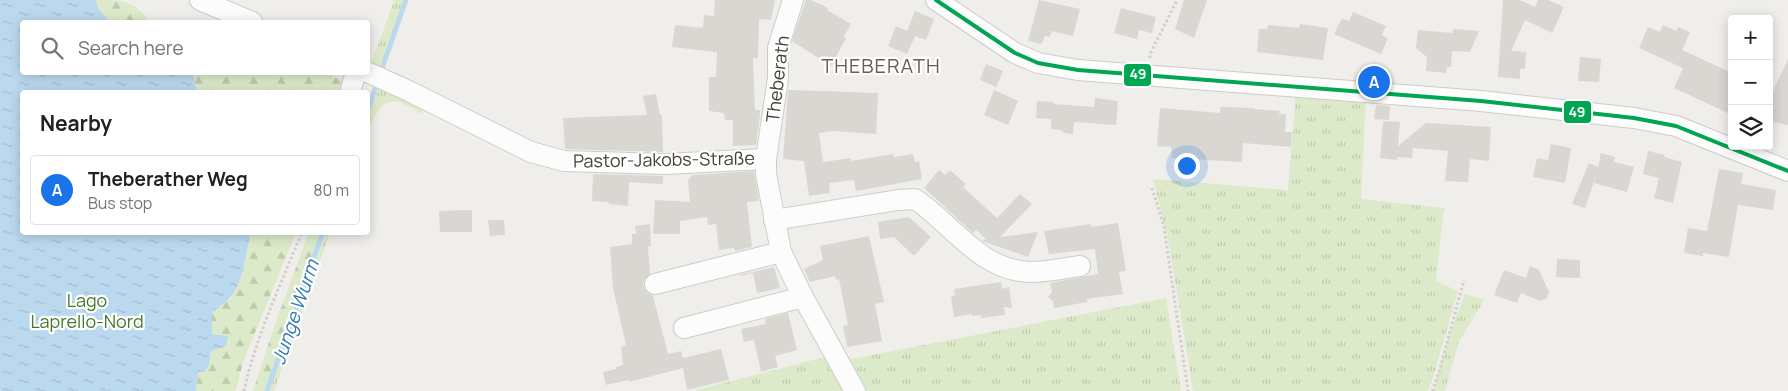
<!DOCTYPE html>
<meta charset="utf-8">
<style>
:root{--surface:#fff;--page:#f2f2f2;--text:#202124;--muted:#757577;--line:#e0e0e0;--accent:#1a73e8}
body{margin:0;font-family:Manrope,sans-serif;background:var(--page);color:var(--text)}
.controls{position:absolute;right:15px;top:15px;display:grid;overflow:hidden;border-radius:5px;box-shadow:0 2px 12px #0003}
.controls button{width:45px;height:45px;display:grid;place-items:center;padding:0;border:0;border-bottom:1px solid var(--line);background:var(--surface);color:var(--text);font:25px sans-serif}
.you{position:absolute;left:1186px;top:165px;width:18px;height:18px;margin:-12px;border:4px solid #fff;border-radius:50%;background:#1a73e8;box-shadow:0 0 0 8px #1a73e833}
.badge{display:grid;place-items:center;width:32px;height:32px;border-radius:50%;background:var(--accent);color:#fff;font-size:16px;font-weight:700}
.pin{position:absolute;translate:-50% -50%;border:2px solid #fff;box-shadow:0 1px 5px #0006}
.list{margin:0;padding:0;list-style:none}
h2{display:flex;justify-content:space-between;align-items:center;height:65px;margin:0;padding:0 20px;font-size:21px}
h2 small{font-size:16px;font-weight:400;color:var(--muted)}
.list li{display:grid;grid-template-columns:32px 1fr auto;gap:15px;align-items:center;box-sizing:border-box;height:70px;margin:0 10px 10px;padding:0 10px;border:1px solid var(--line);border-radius:5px}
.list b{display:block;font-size:19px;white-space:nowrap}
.list p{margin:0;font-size:16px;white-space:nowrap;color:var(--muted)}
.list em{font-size:16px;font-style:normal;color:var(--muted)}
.icon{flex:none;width:28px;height:28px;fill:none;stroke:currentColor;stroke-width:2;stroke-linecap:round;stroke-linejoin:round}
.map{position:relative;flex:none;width:1788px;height:391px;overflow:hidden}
.search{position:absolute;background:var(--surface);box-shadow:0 2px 12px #0003;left:20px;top:20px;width:350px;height:55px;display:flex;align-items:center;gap:12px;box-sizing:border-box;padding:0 18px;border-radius:5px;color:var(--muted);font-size:19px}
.panel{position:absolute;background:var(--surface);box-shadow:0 2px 12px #0003;left:20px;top:90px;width:350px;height:145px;border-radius:5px}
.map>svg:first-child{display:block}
.grass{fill:url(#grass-tufts)}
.forest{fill:url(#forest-firs)}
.water{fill:url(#water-ripples)}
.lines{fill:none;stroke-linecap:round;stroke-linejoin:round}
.stream{stroke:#bbd9ee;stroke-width:5}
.building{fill:#d9d7d2}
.street-casing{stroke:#ceccc7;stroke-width:22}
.path{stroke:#d1cecb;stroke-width:3;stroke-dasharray:2.5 2.5;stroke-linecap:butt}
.street{stroke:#fdfcfc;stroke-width:20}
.bus-1-casing{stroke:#fff;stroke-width:8}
.bus-1{stroke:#00a651;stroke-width:4}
.labels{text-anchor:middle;stroke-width:4.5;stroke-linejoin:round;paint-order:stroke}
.street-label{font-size:18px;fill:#464036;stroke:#fff}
.park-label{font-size:18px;fill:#47772a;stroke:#fff}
.water-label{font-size:19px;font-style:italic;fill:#317ab0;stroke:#fff}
.quarter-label{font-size:20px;letter-spacing:1px;fill:#685e4d;stroke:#fff}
.line-badge{stroke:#fff;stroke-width:2}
.badge-label{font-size:14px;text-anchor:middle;font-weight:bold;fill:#fff}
</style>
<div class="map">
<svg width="1788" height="391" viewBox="0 0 1788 391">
<defs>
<pattern id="grass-tufts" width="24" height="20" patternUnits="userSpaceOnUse" patternTransform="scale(1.25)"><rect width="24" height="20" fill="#ddeaca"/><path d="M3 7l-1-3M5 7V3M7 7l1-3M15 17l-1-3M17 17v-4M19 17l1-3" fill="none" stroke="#bfcaae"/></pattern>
<pattern id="forest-firs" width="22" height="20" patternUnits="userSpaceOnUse" patternTransform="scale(1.25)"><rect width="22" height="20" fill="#ddeaca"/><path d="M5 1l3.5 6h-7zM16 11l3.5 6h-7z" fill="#bfcaae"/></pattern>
<pattern id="water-ripples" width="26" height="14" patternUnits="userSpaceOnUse" patternTransform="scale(1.25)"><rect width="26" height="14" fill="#bbd9ee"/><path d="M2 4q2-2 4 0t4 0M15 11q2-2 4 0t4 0" fill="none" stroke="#a2bbcd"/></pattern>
</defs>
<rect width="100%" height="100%" fill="#f0eeea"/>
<g class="grass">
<path d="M 394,0 L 407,0 L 383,67 L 370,67 Z"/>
<path d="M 379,86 L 419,104 L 423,114 C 416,112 413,108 406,105 C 384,92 374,115 368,132 L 368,117 Z"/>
<path d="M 1296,92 L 1366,96 L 1361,199 L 1444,208 L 1436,281 L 1458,291 L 1433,378 L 1428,391 L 1193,391 L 1169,244 L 1153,179 L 1288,190 Z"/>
<path d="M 326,233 L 330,233 L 274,391 L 269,391 Z"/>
<path d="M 1465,294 L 1484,300 L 1459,342 L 1445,391 L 1433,391 L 1448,338 Z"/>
<path d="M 1166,298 L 1181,391 L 863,391 L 846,360 Z"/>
<path d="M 832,355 L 852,391 L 693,391 Z"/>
</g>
<g class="forest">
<path d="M 96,0 C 123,0 133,0 150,22 L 110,22 L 99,9 Z"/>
<path d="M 193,73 L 326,73 L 344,82 L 346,92 L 197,92 Z"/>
<path d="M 309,232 L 320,233 L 265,391 L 253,391 L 274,327 Z"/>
<path d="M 251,233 L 296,233 L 243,362 L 236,391 L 196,391 L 198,372 L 209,365 L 212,334 L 212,313 C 217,309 223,305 228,300 C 242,288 247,251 251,233 Z"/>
</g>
<path class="water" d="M 0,0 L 96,0 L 99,9 L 110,22 L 22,22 L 22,72 L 192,72 L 193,74 L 197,92 L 22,92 L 22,232 L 251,233 C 246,252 244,277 233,294 C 227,302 219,307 212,313 L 212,334 L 228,336 L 226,346 L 211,351 L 209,365 L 205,372 L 198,372 L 196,391 L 0,391 Z"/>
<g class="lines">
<g class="stream">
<path d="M 380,74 L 406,0"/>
<path d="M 368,110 L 377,82"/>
<path d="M 267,391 L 323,232"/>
</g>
</g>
<g class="building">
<path d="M 715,0 L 775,0 L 771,20 L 759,19 L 758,58 L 753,58 L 755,110 L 760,110 L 760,115 L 756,145 L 733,146 L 733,120 L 725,120 L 724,113 L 709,111 L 709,77 L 716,77 L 717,52 L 672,47 L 675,25 L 703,28 L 704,15 L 714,16 Z"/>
<path d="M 806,0 L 811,0 L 828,8 L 827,10 L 851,24 L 844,36 L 846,38 L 831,66 L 792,41 Z"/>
<path d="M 1039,0 L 1080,9 L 1073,36 L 1052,31 L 1050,37 L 1045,36 L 1042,44 L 1028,41 Z"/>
<path d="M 1184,0 L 1207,0 L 1194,38 L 1175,29 Z"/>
<path d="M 1503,0 L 1520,0 L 1535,7 L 1538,0 L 1548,0 L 1564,7 L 1552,33 L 1525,20 L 1511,51 L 1526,52 L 1525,69 L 1520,69 L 1520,79 L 1498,77 Z"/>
<path d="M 1121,8 L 1156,17 L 1152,33 L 1139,30 L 1137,39 L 1114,33 Z"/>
<path d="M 915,11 L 934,19 L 926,40 L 915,36 L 907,54 L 888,46 L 896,26 L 907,31 Z"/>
<path d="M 1353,12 L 1386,26 L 1382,35 L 1388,38 L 1381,54 L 1334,34 L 1342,18 L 1349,21 Z"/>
<path d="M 1300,24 L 1328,28 L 1323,60 L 1257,52 L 1259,29 L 1267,29 L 1268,25 L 1299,28 Z"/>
<path d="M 1663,25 L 1676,31 L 1678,27 L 1690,32 L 1682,50 L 1732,73 L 1732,115 L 1674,88 L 1683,68 L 1639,48 L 1648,27 L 1660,32 Z"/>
<path d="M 1453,29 L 1479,31 L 1470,52 L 1452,51 L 1451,67 L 1447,67 L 1446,73 L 1426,71 L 1427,57 L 1416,48 L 1418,30 L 1453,33 Z"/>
<path d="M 1580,57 L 1601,59 L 1599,82 L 1578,81 Z"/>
<path d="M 1788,59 L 1788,125 L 1769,121 L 1769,110 L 1774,89 Z"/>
<path d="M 986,64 L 1003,71 L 996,87 L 980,80 Z"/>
<path d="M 788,90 L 878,93 L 876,134 L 833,131 L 819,133 L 823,162 L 851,158 L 851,161 L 893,154 L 894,157 L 913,154 L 915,162 L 919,161 L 922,179 L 856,191 L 854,180 L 829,183 L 830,193 L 809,196 L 804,161 L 783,159 Z"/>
<path d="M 994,90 L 1018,101 L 1008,125 L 984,115 Z"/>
<path d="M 656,94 L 660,115 L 662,115 L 663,152 L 565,149 L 563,118 L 647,115 L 643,96 Z"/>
<path d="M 1095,98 L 1118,101 L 1116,125 L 1076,122 L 1074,123 L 1073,134 L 1064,133 L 1061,130 L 1051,129 L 1051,119 L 1036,118 L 1037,101 L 1053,102 L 1053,104 L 1094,107 Z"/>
<path d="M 1376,105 L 1390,106 L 1389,120 L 1374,119 Z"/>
<path d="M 1221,107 L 1254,108 L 1253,109 L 1280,111 L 1279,114 L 1286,114 L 1285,132 L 1292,132 L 1291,147 L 1243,143 L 1242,162 L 1172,158 L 1171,147 L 1157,146 L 1160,108 L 1220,113 Z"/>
<path d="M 1383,121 L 1400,122 L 1398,146 L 1426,123 L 1491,127 L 1489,161 L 1470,159 L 1468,182 L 1445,181 L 1448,151 L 1413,148 L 1412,158 L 1397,157 L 1397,160 L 1380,158 Z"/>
<path d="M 1551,144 L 1571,148 L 1565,183 L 1533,177 L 1537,158 L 1548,160 Z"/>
<path d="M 1648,151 L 1665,155 L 1664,157 L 1682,162 L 1673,203 L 1654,198 L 1659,178 L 1643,174 Z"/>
<path d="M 1601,153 L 1615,157 L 1614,162 L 1634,167 L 1627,192 L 1594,183 L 1596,176 L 1585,208 L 1572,204 L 1589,163 L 1598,167 Z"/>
<path d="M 1719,169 L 1743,173 L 1741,184 L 1776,190 L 1773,210 L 1738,205 L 1729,257 L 1703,253 L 1703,256 L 1684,253 L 1688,228 L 1707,231 Z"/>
<path d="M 939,170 L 945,175 L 950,170 L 966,184 L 963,187 L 997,218 L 1020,194 L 1032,204 L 1000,237 L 1038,232 L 1028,257 L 982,241 L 986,239 L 976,230 L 973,233 L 924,188 Z"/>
<path d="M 754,171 L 759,201 L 747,202 L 752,247 L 735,251 L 734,248 L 719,250 L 716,224 L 708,225 L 707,217 L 680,221 L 680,234 L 653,234 L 655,200 L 690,202 L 688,180 L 693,175 Z"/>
<path d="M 593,174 L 663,176 L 663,184 L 629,182 L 628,206 L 609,204 L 609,202 L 592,201 Z"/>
<path d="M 472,210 L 472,232 L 440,232 L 439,211 Z"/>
<path d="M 909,217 L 931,237 L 914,256 L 894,237 L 880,239 L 878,222 Z"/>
<path d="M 488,220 L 504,220 L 505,235 L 490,236 Z"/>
<path d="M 1118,223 L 1126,271 L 1119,272 L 1123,294 L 1087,299 L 1087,302 L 1054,308 L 1053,301 L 1048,297 L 1052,292 L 1050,283 L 1098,274 L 1095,249 L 1049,254 L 1044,231 L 1091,224 L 1091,227 Z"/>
<path d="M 650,224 L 651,246 L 648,246 L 650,274 L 644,280 L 643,286 L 647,293 L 653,296 L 668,354 L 681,351 L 683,358 L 721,349 L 729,380 L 687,390 L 683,368 L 629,382 L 629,380 L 606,385 L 603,372 L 616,369 L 616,367 L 623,365 L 621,347 L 626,345 L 613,288 L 610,247 L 632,244 L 632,234 L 636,234 L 635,226 Z"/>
<path d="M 869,236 L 884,302 L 875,304 L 882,341 L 847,347 L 843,326 L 848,325 L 839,279 L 836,280 L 835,276 L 810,282 L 804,269 L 823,260 L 820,246 Z"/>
<path d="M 1557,259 L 1580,260 L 1580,278 L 1556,277 Z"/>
<path d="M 1530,266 L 1539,270 L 1549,292 L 1547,298 L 1540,301 L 1521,293 L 1517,303 L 1494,295 L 1504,270 L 1526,278 Z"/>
<path d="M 774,267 L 780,288 L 757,293 L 753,273 L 741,276 L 740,275 Z"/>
<path d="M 1001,282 L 1002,289 L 1009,287 L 1012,308 L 1004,307 L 1005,315 L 981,318 L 981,315 L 972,316 L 972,314 L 954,317 L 951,297 L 955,295 L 954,289 Z"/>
<path d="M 788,313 L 797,350 L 775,356 L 778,367 L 761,372 L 754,340 L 744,342 L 741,329 L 766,324 L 765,319 Z"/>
</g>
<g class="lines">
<g class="street-casing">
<g id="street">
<path d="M 200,0 L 252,22"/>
<path d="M 936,0 L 1015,53 L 1038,63 L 1078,70 L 1481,101 L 1634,118 L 1676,126 L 1788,171"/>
<path d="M 367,72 L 411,92 L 531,152 L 564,161 L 665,164 L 766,159 L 766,174 L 781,252 L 803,297 L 855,391"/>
<path d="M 351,89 L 356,72"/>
<path d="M 766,159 L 778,78 L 778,48 L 793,0"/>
<path d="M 774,220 L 898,200 L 915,199 C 952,224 981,271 1030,272 C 1047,272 1064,268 1080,266"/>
<path d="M 655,284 L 781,252"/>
<path d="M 684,328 L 803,297"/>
</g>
</g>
<g class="path">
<path d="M 1150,58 L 1150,54 L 1177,0"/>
<path d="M 1152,188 L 1164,227 L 1188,391"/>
<path d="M 244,391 C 256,336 281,284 302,232"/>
<path d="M 1432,391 L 1439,372 L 1464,280"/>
</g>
<use href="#street" class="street"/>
<g class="bus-1-casing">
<path id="bus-1" d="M 936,0 L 1015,53 L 1038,63 L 1078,70 L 1481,101 L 1634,118 L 1676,126 L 1788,171"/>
</g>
<use href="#bus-1" class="bus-1"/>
</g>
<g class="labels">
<g class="street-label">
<text transform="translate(778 79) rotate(-83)" y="6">Theberath</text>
<text transform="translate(664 160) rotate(-1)" y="6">Pastor-Jakobs-Straße</text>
</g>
<g class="park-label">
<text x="87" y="307">Lago<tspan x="87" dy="21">Laprello-Nord</tspan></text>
</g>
<g class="water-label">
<text transform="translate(295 312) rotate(-71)" y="7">Junge Wurm</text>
</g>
<g class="quarter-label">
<text x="881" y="73">THEBERATH</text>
</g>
</g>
<g class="line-badge">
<rect x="1123" y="63" width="29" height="24" rx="5" fill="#00a651"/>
<rect x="1563" y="100" width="29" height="24" rx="5" fill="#00a651"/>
</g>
<g class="badge-label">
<text x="1138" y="79">49</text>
<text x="1577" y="117">49</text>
</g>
</svg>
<div class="controls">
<button>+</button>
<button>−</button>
<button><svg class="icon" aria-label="layers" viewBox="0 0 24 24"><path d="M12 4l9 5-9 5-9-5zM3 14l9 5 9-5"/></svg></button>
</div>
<div class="you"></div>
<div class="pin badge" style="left:1374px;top:82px">A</div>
<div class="search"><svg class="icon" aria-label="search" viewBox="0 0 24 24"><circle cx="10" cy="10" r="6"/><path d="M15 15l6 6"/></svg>Search here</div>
<section class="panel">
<h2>Nearby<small></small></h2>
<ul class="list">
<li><span class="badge">A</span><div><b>Theberather Weg</b><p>Bus stop</p></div><em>80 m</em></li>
</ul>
</section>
</div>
